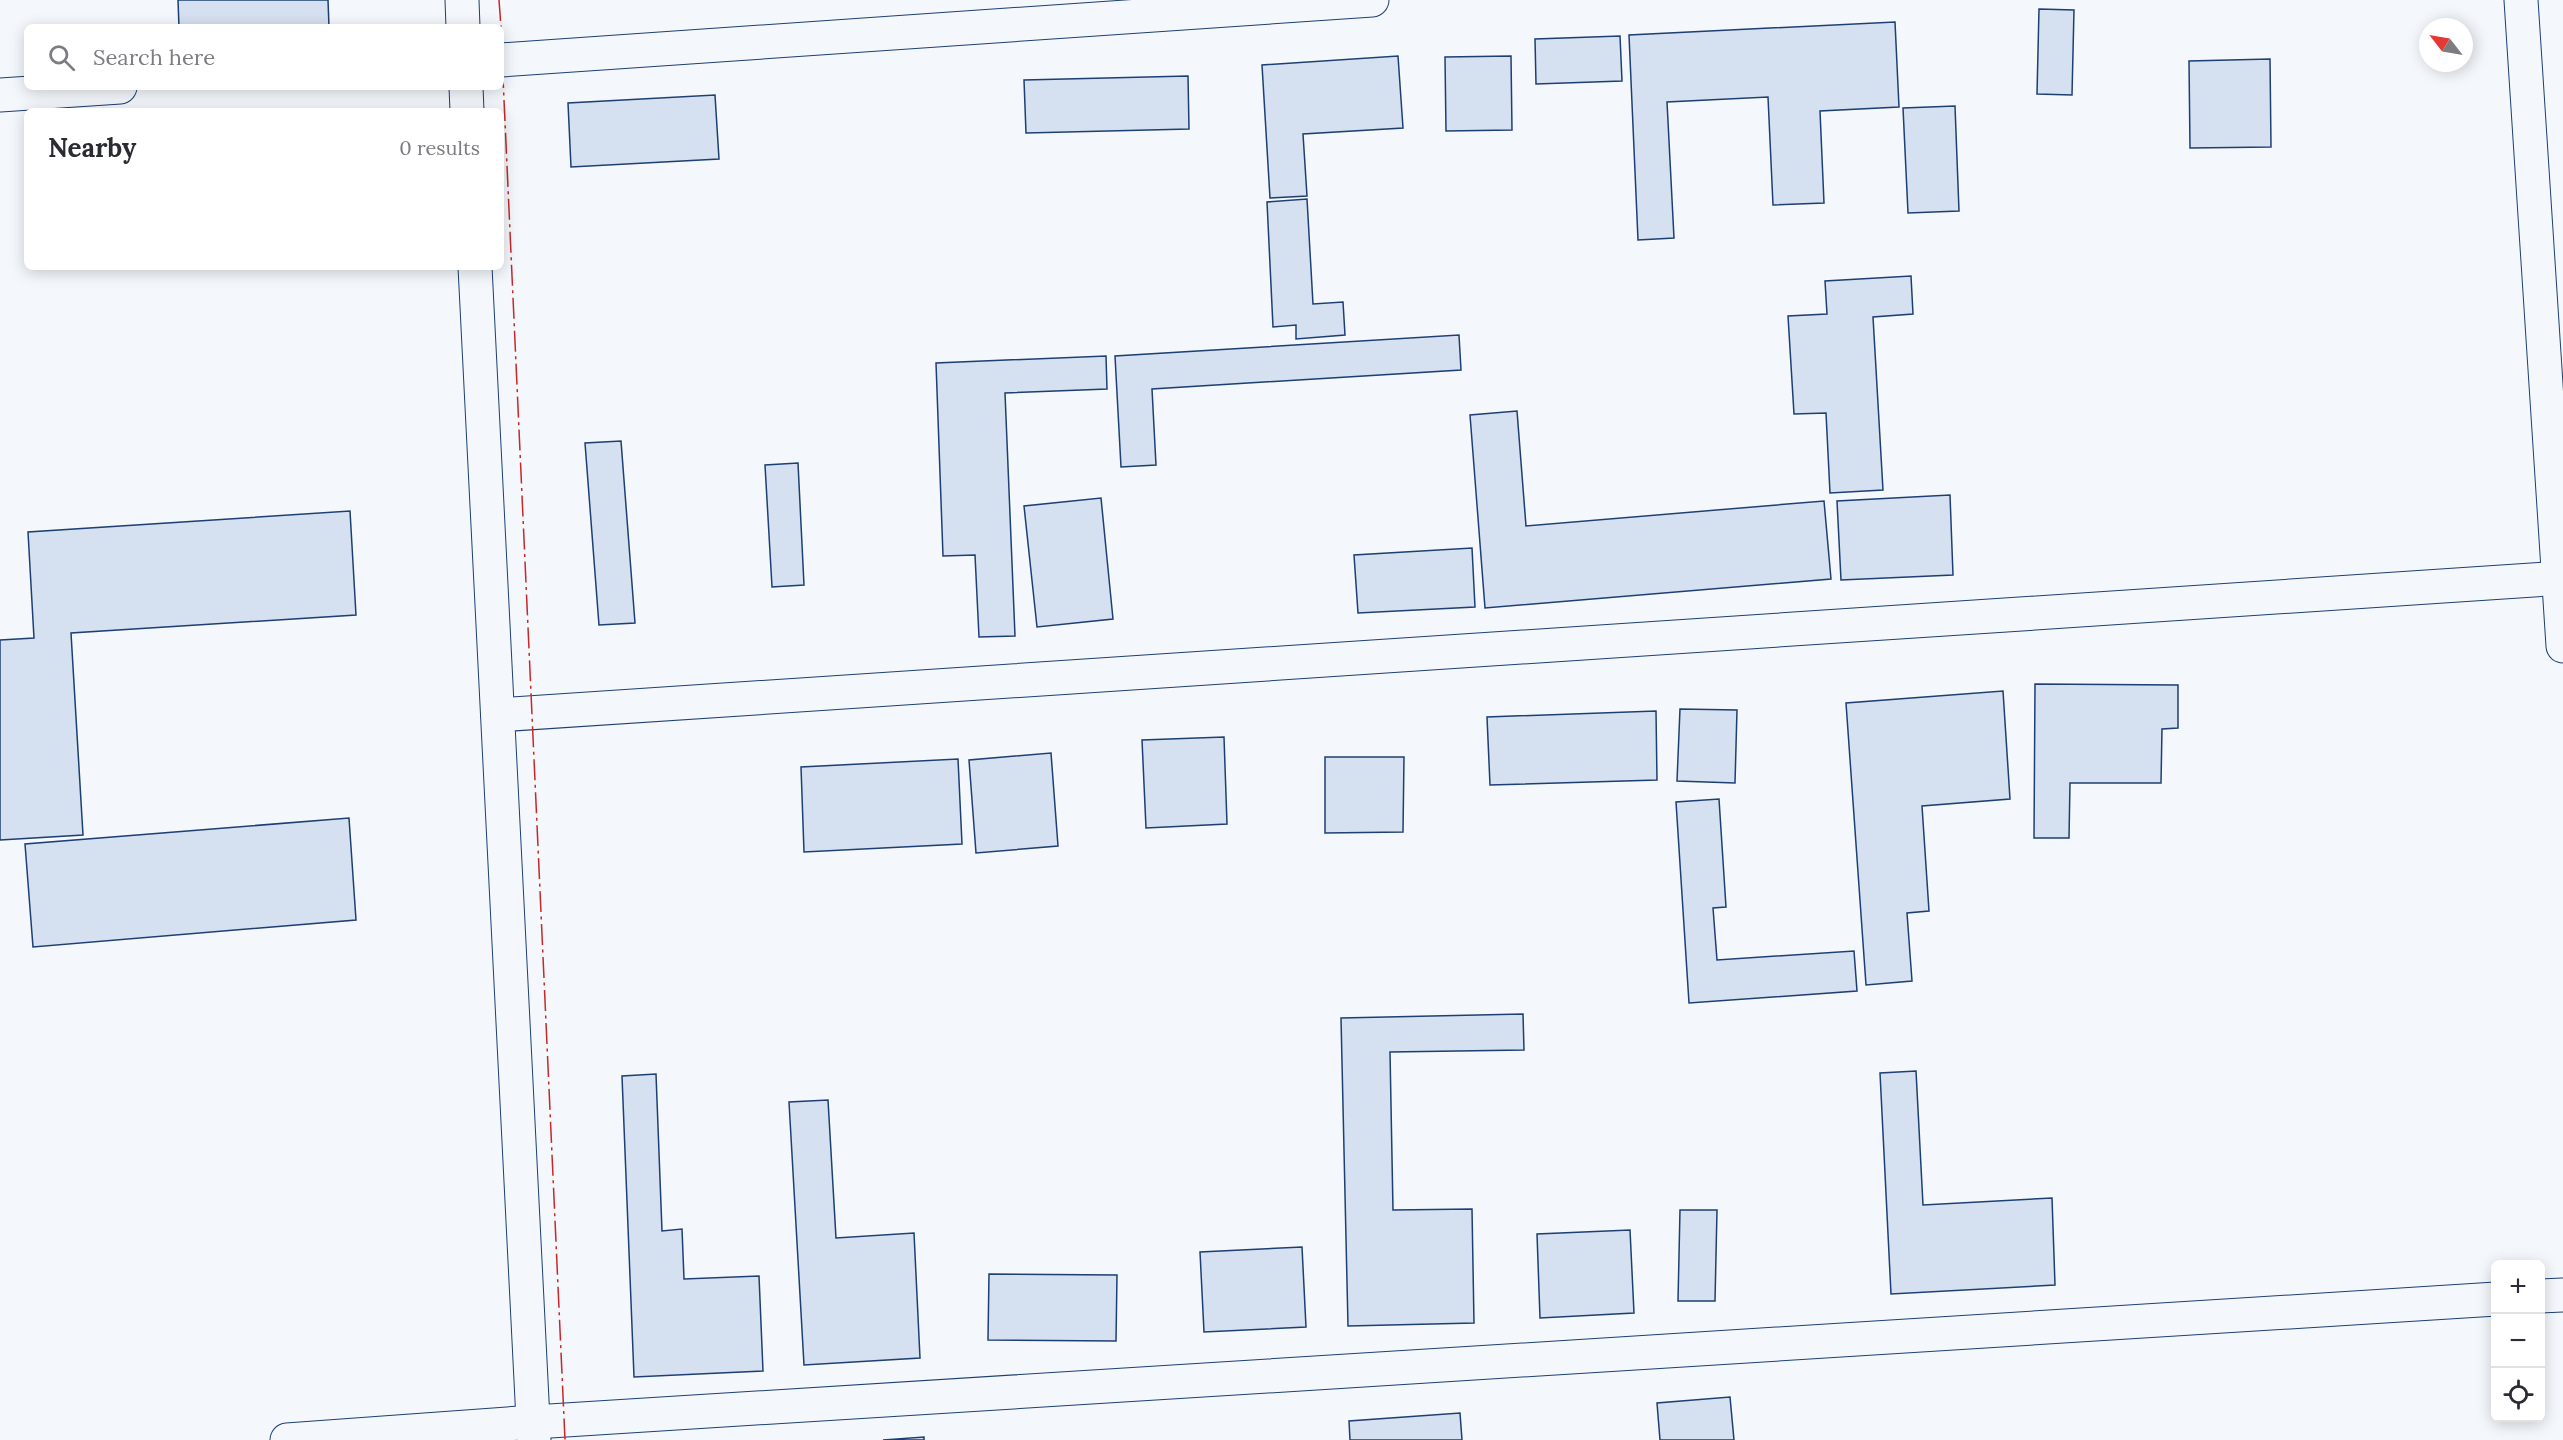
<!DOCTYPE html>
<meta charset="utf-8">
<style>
:root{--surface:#fff;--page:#f7f7f7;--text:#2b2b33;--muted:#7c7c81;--line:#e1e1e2}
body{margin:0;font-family:Lora,serif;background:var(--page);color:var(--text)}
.controls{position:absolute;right:18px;bottom:18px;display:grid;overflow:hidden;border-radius:9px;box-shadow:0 3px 15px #0003}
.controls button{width:54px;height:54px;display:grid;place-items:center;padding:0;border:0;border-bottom:2px solid var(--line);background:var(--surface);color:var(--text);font:30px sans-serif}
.compass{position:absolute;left:2419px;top:18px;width:54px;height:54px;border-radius:50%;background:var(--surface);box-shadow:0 3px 15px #0003;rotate:301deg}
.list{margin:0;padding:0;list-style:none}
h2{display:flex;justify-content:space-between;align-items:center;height:78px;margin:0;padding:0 24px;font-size:26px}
h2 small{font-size:20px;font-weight:400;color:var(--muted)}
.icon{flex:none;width:33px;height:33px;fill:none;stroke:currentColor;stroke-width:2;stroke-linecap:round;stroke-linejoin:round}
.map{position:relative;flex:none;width:2563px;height:1440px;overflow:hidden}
.search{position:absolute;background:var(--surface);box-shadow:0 3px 15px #0003;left:24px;top:24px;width:480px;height:66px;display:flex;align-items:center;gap:15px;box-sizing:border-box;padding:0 21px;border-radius:9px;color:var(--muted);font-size:22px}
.panel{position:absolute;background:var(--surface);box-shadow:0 3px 15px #0003;left:24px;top:108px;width:480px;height:162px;border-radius:9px}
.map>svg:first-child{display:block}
.building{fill:#d5e0f0;stroke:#1d3f73;stroke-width:1.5}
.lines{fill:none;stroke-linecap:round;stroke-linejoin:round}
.minor-casing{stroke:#1d3f73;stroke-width:35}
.minor{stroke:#f4f7fb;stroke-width:33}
.power{stroke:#c62828;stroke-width:1.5;stroke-dasharray:21 4.5 3 4.5;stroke-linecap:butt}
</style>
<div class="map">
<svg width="2563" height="1440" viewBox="0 0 2563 1440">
<rect width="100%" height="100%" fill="#f4f7fb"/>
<g class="building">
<path d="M 178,0 L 328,0 L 329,27 L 179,27 Z"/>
<path d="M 2039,9 L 2074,10 L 2072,95 L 2037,94 Z"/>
<path d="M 1895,22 L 1899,107 L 1820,111 L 1824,203 L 1773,205 L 1768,97 L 1667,102 L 1674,238 L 1638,240 L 1629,35 Z"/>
<path d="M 1620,36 L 1622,81 L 1536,84 L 1535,39 Z"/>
<path d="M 1398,56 L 1403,128 L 1303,134 L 1307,196 L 1270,198 L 1262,65 Z"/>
<path d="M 1511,56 L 1512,130 L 1446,131 L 1445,57 Z"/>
<path d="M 2270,59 L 2271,147 L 2190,148 L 2189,61 Z"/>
<path d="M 1188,76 L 1189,129 L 1026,133 L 1024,80 Z"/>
<path d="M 715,95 L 719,159 L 571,167 L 568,103 Z"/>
<path d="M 1955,106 L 1959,211 L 1908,213 L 1903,108 Z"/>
<path d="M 1307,199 L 1313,304 L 1343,302 L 1345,335 L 1296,339 L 1296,325 L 1273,327 L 1267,202 Z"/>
<path d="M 1911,276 L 1913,314 L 1873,317 L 1883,490 L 1830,493 L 1826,413 L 1794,414 L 1788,316 L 1827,314 L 1825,281 Z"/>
<path d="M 1459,335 L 1461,370 L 1152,389 L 1156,465 L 1121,467 L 1115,356 Z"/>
<path d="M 1106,356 L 1107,389 L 1005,393 L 1015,636 L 979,637 L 975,555 L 943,556 L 936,363 Z"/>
<path d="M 1517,411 L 1526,526 L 1824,501 L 1831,579 L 1485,608 L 1470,415 Z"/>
<path d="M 621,441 L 635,623 L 599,625 L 585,443 Z"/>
<path d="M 798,463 L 804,585 L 772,587 L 765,465 Z"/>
<path d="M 1950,495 L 1953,575 L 1841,580 L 1837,501 Z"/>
<path d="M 1101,498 L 1113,619 L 1037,627 L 1024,506 Z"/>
<path d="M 350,511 L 356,615 L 71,633 L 83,835 L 0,840 L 0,640 L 34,638 L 28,532 Z"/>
<path d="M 1472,548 L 1475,607 L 1358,613 L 1354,555 Z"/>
<path d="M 2035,684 L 2178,685 L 2178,728 L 2162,729 L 2161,783 L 2070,783 L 2069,838 L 2034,838 Z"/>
<path d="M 2003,691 L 2010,799 L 1922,806 L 1929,911 L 1907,913 L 1912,981 L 1866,985 L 1846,703 Z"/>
<path d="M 1680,709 L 1737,710 L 1735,783 L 1677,781 Z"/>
<path d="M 1656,711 L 1657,780 L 1490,785 L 1487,717 Z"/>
<path d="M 1224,737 L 1227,824 L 1146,828 L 1142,740 Z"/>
<path d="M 1051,753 L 1058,846 L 976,853 L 969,760 Z"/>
<path d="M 1325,757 L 1404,757 L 1403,832 L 1325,833 Z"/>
<path d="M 958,759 L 962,844 L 804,852 L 801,767 Z"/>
<path d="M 1719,799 L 1726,907 L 1713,908 L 1717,960 L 1854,951 L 1857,991 L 1689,1003 L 1676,802 Z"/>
<path d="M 349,818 L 356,920 L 33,947 L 25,844 Z"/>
<path d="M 1523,1014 L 1524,1050 L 1390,1052 L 1393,1210 L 1472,1209 L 1474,1323 L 1348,1326 L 1341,1018 Z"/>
<path d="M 1916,1071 L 1923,1205 L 2052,1198 L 2055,1285 L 1891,1294 L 1880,1073 Z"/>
<path d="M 656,1074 L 662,1231 L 682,1229 L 684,1279 L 759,1276 L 763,1371 L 634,1377 L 622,1076 Z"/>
<path d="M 828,1100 L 836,1238 L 914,1233 L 920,1358 L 804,1365 L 789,1102 Z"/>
<path d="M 1680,1210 L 1717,1210 L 1715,1301 L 1678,1301 Z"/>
<path d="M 1630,1230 L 1634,1313 L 1540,1318 L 1537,1234 Z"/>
<path d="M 1302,1247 L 1306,1327 L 1204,1332 L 1200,1252 Z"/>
<path d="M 989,1274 L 1117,1275 L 1116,1341 L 988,1340 Z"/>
<path d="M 1730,1397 L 1734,1440 L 1660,1440 L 1657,1403 Z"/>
<path d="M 1460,1413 L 1462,1440 L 1350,1440 L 1349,1421 Z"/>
<path d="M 924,1437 L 924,1440 L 883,1440 Z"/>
</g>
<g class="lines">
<g class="minor-casing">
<g id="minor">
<path d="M 462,0 L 463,27"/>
<path d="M 2521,0 L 2563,646"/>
<path d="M 501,60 L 1372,0"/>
<path d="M 466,87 L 467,111"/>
<path d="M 0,95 L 120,87"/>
<path d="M 475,267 L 534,1440"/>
<path d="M 498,715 L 2563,578"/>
<path d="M 2540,1296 L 2563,1295"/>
<path d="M 287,1440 L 534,1422 L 2496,1299"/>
</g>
</g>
<use href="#minor" class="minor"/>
<g class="power">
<path d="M 499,0 L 501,27"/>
<path d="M 501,34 L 565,1440"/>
</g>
</g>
</svg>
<div class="controls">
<button>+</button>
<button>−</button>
<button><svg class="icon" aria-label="locate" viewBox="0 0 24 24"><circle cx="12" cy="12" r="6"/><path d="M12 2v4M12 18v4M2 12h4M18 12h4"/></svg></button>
</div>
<svg class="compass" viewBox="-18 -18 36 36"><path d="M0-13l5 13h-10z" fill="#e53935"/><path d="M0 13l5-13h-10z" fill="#7c7c81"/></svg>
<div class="search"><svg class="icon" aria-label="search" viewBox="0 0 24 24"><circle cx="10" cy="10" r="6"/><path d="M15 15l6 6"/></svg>Search here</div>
<section class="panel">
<h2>Nearby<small>0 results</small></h2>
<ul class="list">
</ul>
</section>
</div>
